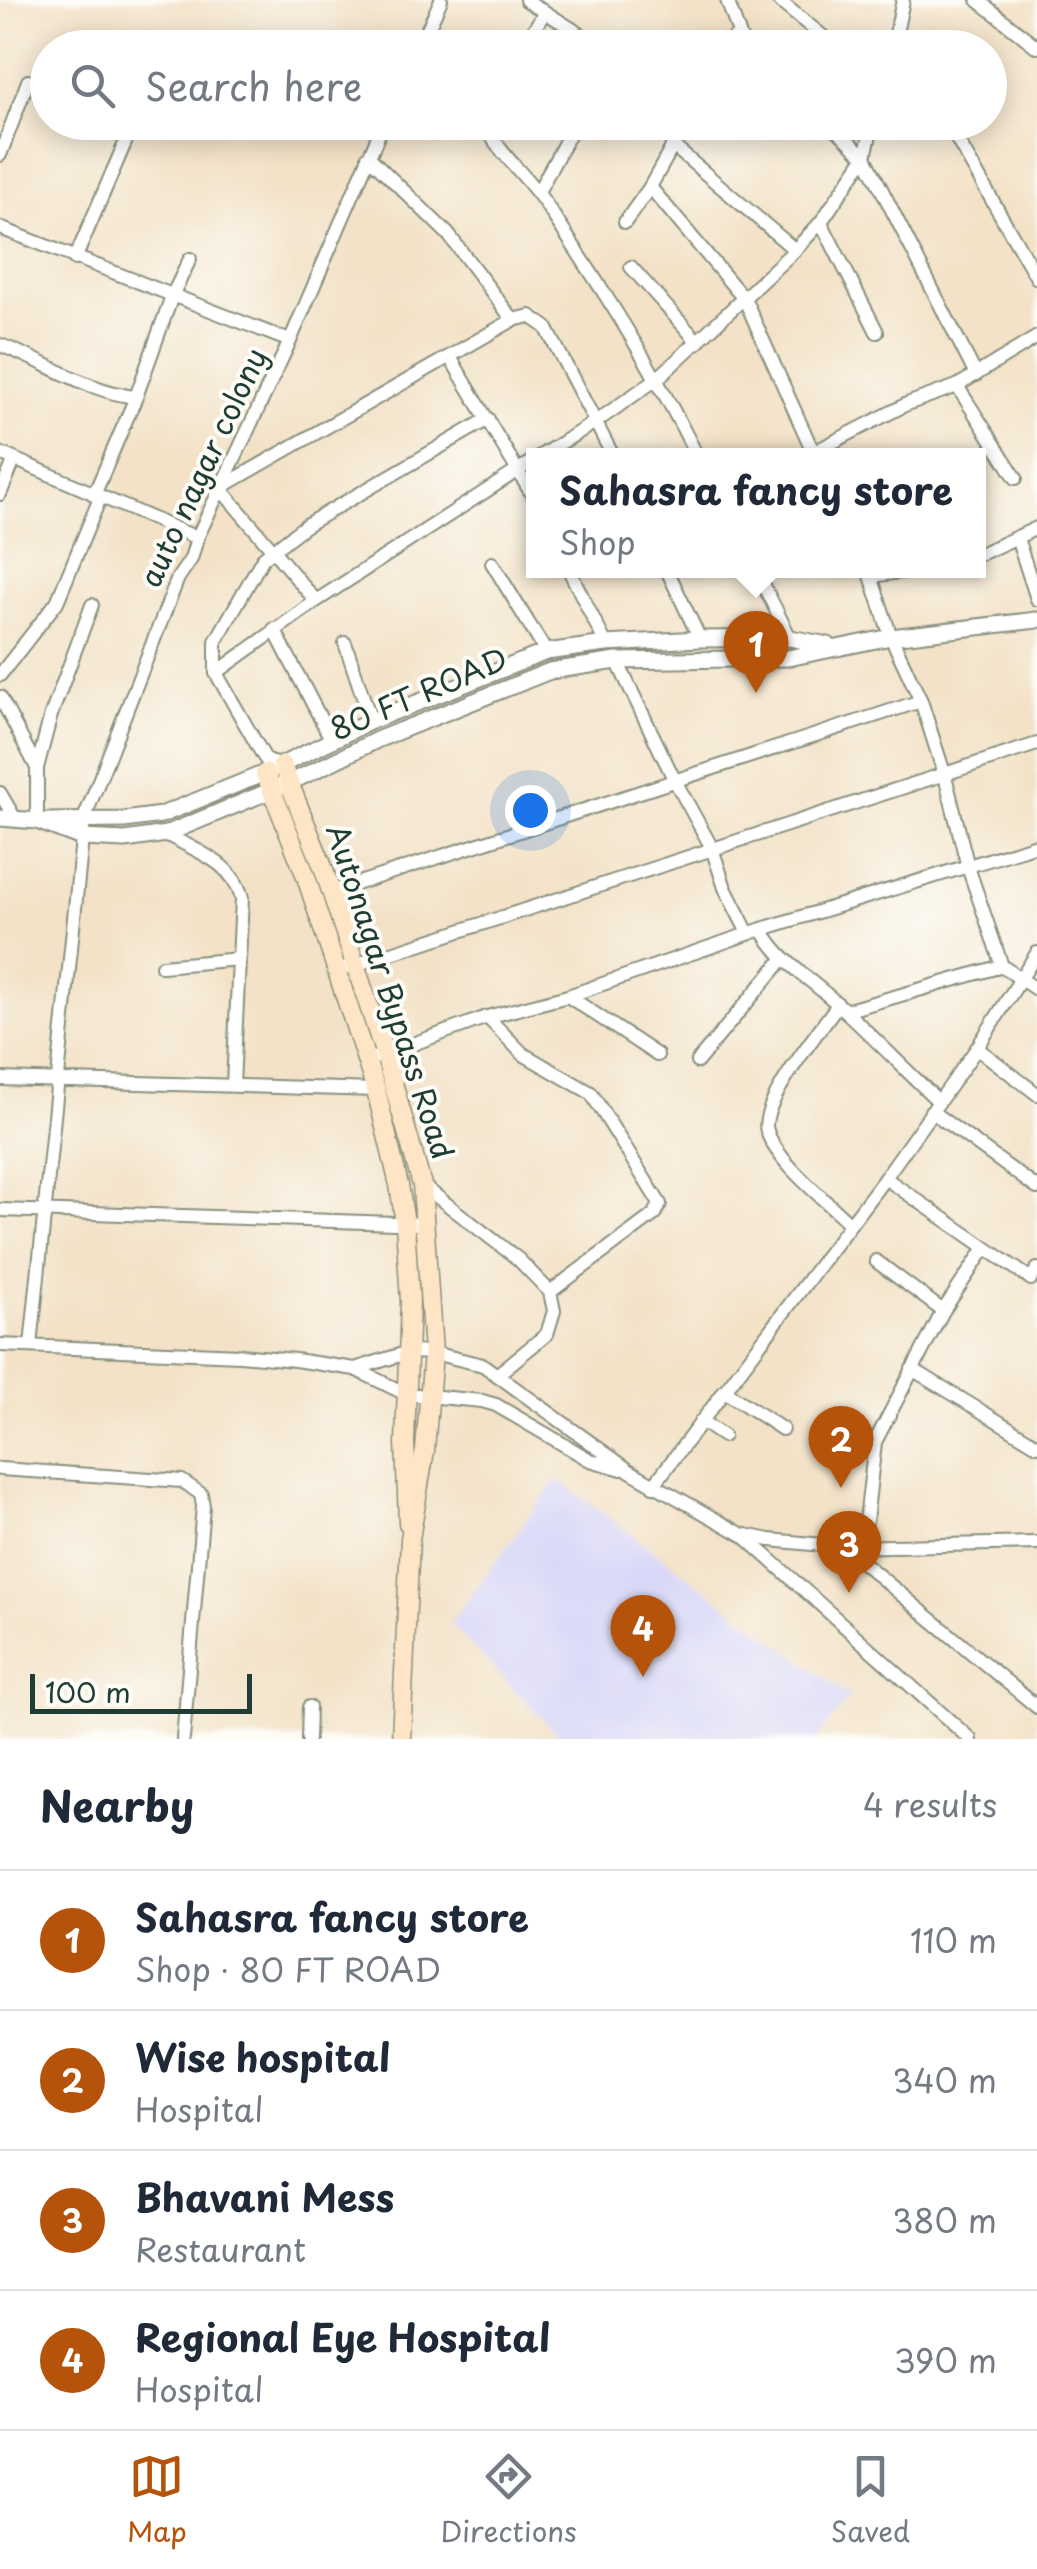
<!DOCTYPE html>
<meta charset="utf-8">
<style>
:root{--surface:#fff;--page:#f6f6f7;--text:#1f2937;--muted:#747a83;--line:#e0e1e3;--accent:#b45309}
body{margin:0;font-family:"Playpen Sans",sans-serif;background:var(--page);color:var(--text)}
.scale{position:absolute;left:30px;bottom:25px;width:222px;box-sizing:border-box;padding-left:10px;border:5px solid #1f3d34;border-top:0;font-size:28px;line-height:35px;white-space:nowrap;color:#1f3d34;-webkit-text-stroke:8px #fdfcf7;paint-order:stroke}
.you{position:absolute;left:530px;top:810px;width:35px;height:35px;margin:-25px;border:8px solid #fff;border-radius:50%;background:#1a73e8;box-shadow:0 0 0 15px #1a73e833}
.badge{display:grid;place-items:center;width:65px;height:65px;border-radius:50%;background:var(--accent);color:#fff;font-size:32px;font-weight:700}
.pin{position:absolute;translate:-50% -82px;filter:drop-shadow(0 2px 5px #0008)}
.pin::after{content:'';position:absolute;top:52px;width:35px;height:30px;background:inherit;clip-path:polygon(0 0,100% 0,50% 100%)}
.popup{position:absolute;left:526px;top:448px;width:460px;height:130px;box-sizing:border-box;display:grid;place-content:center;border-radius:0px;background:var(--surface);filter:drop-shadow(0 2px 8px #0005);font-size:32px;white-space:nowrap;color:var(--muted)}
.popup b{font-size:38px;color:var(--text)}
.popup::after{content:'';position:absolute;left:50%;top:100%;margin-left:-20px;border:20px solid transparent;border-top-color:var(--surface)}
.list{margin:0;padding:0;list-style:none}
h2{display:flex;justify-content:space-between;align-items:center;height:130px;margin:0;padding:0 40px;font-size:42px}
h2 small{font-size:32px;font-weight:400;color:var(--muted)}
.list li{display:grid;grid-template-columns:65px 1fr auto;gap:30px;align-items:center;box-sizing:border-box;height:140px;padding:0 40px;border-top:2px solid var(--line)}
.list b{display:block;font-size:38px;white-space:nowrap}
.list p{margin:0;font-size:32px;white-space:nowrap;color:var(--muted)}
.list em{font-size:32px;font-style:normal;color:var(--muted)}
.icon{flex:none;width:55px;height:55px;fill:none;stroke:currentColor;stroke-width:2;stroke-linecap:round;stroke-linejoin:round}
.map{position:relative;flex:none;width:1037px;height:1739px;overflow:hidden}
.search{position:absolute;background:var(--surface);box-shadow:0 5px 25px #0003;left:30px;right:30px;top:30px;height:110px;display:flex;align-items:center;gap:25px;box-sizing:border-box;padding:0 35px;border-radius:55px;color:var(--muted);font-size:38px}
.sheet{height:690px;background:var(--surface)}
nav{display:flex;justify-content:space-around;align-items:center;box-sizing:border-box;height:140px;border-top:2px solid var(--line);background:var(--surface);font-size:28px;color:var(--muted)}
nav a{display:grid;justify-items:center;gap:5px}
nav .on{color:var(--accent)}
.map>svg:first-child{display:block}
.built{fill:#d8d7f8}
.lines{fill:none;stroke-linecap:round;stroke-linejoin:round}
.minor-casing{stroke:#89907e;stroke-width:16}
.tertiary-casing{stroke:#89907e;stroke-width:19}
.secondary-casing{stroke:#89907e;stroke-width:21}
.minor{stroke:#fff;stroke-width:12}
.tertiary{stroke:#fff;stroke-width:15}
.secondary{stroke:#fee5c5;stroke-width:18}
.labels{text-anchor:middle;stroke-width:8;stroke-linejoin:round;paint-order:stroke}
.street-label{font-size:30px;fill:#1f3d34;stroke:#fdfcf7}
</style>
<div class="map">
<svg width="1037" height="1739" viewBox="0 0 1037 1739">
<rect width="100%" height="100%" fill="#fdfcf7"/>
<filter id="ink" filterUnits="userSpaceOnUse"><feTurbulence type="fractalNoise" baseFrequency=".01" numOctaves="2"/><feDisplacementMap in="SourceGraphic" scale="20" xChannelSelector="R" yChannelSelector="G"/><feConvolveMatrix kernelMatrix="1 2 1 2 8 2 1 2 1" color-interpolation-filters="sRGB"/></filter>
<filter id="wash" filterUnits="userSpaceOnUse"><feTurbulence type="fractalNoise" baseFrequency=".0048" numOctaves="4" result="noise"/><feDisplacementMap in="SourceGraphic" scale="40" xChannelSelector="R" yChannelSelector="G"/><feGaussianBlur stdDeviation="2.25" result="paint"/><feColorMatrix in="noise" values="0 0 0 0 0 0 0 0 0 0 0 0 0 0 0 0 0 1.4 0 .05"/><feComposite in="paint" operator="in"/></filter>
<g filter="url(#wash)">
<rect width="100%" height="100%" fill="#f3e2c7"/>
<path class="built" d="M 557,1479 L 850,1697 L 816,1739 L 562,1739 L 450,1624 Z"/>
</g>
<g filter="url(#ink)">
<g class="lines">
<g class="minor-casing">
<g id="minor">
<path d="M 526,0 L 602,48"/>
<path d="M 727,0 L 741,39 L 748,48"/>
<path d="M 778,0 L 837,48"/>
<path d="M 978,0 L 1037,47"/>
<path d="M 419,48 L 441,0"/>
<path d="M 522,48 L 545,12"/>
<path d="M 723,48 L 739,34"/>
<path d="M 893,48 L 903,0"/>
<path d="M 484,122 C 497,152 527,176 545,203 C 600,285 653,367 697,456"/>
<path d="M 829,122 L 865,157 L 976,375"/>
<path d="M 947,122 L 1037,278"/>
<path d="M 672,145 L 795,250"/>
<path d="M 0,155 L 28,81"/>
<path d="M 368,156 L 448,234 L 513,320"/>
<path d="M 650,187 L 745,300 L 815,456"/>
<path d="M 538,192 L 576,122"/>
<path d="M 625,222 L 650,187 L 686,122"/>
<path d="M 821,222 L 877,332"/>
<path d="M 0,228 L 290,341"/>
<path d="M 75,259 L 134,122"/>
<path d="M 631,267 L 698,342"/>
<path d="M 0,345 C 45,361 88,392 136,397"/>
<path d="M 450,357 L 534,498"/>
<path d="M 957,386 L 1016,478"/>
<path d="M 814,452 L 907,404 L 957,386 L 1037,337"/>
<path d="M 0,453 L 197,538"/>
<path d="M 540,456 L 597,421 L 658,378 L 795,250 L 821,222 L 865,157 L 873,122"/>
<path d="M 0,494 L 14,461"/>
<path d="M 94,495 L 136,397 L 172,296 L 190,259"/>
<path d="M 1017,538 L 1037,599"/>
<path d="M 978,555 L 1037,528"/>
<path d="M 492,563 L 546,652"/>
<path d="M 569,570 L 606,644"/>
<path d="M 667,570 L 700,639"/>
<path d="M 756,570 L 790,638"/>
<path d="M 869,570 L 891,637 L 921,701 L 945,776 L 968,867 L 1002,966 L 1037,990"/>
<path d="M 871,576 L 915,570"/>
<path d="M 316,601 L 220,488 L 513,320 L 530,316 L 546,327 L 613,456"/>
<path d="M 274,629 L 331,739"/>
<path d="M 345,643 L 371,721"/>
<path d="M 617,661 L 674,779 L 712,848 L 725,888 L 748,933"/>
<path d="M 216,673 L 316,601 L 534,460"/>
<path d="M 0,675 L 57,602 L 100,498"/>
<path d="M 0,697 L 37,768"/>
<path d="M 282,765 L 268,762 L 264,757 L 216,673 L 216,641 L 263,558 L 306,525 L 488,419"/>
<path d="M 0,793 L 14,817"/>
<path d="M 37,821 L 37,768 L 51,715 L 92,605"/>
<path d="M 166,834 C 196,851 233,862 242,898 L 233,1085"/>
<path d="M 331,892 L 921,701"/>
<path d="M 762,929 C 779,961 813,981 840,1006 C 873,1037 905,1069 937,1100"/>
<path d="M 162,966 L 239,959"/>
<path d="M 336,971 L 1037,744"/>
<path d="M 568,996 L 657,1055"/>
<path d="M 838,1004 C 822,1028 758,1105 767,1131 C 777,1163 826,1200 850,1224"/>
<path d="M 845,1011 L 1002,966"/>
<path d="M 487,1017 L 523,1054 L 591,1093 L 660,1204 L 655,1214 L 550,1292"/>
<path d="M 977,1048 L 1037,1094"/>
<path d="M 366,1061 L 487,1017 L 568,996 L 762,929 L 1037,845"/>
<path d="M 697,1062 L 784,958"/>
<path d="M 0,1079 L 376,1090"/>
<path d="M 931,1111 L 1037,1188"/>
<path d="M 885,1178 L 1031,1279 L 1037,1269"/>
<path d="M 422,1185 L 518,1259 L 550,1292 L 554,1311 L 547,1334 L 498,1374"/>
<path d="M 0,1210 L 426,1224"/>
<path d="M 876,1261 L 943,1311"/>
<path d="M 0,1345 L 240,1355 L 295,1360 L 355,1369 L 406,1394 L 482,1401 L 496,1405 L 590,1460 L 622,1469"/>
<path d="M 31,1346 L 84,819 L 178,578 L 191,559 L 197,538 L 290,341 L 384,122"/>
<path d="M 355,1369 L 409,1352 L 433,1353 L 483,1365 L 630,1471 L 741,1534 L 770,1540 L 844,1547 L 1037,1543"/>
<path d="M 912,1369 L 1037,1445"/>
<path d="M 724,1391 L 782,1429"/>
<path d="M 701,1421 L 723,1436"/>
<path d="M 0,1469 L 182,1481 L 201,1494 L 203,1506 L 183,1739"/>
<path d="M 653,1486 L 885,1178 L 977,1048 L 1037,953"/>
<path d="M 743,1535 L 970,1739"/>
<path d="M 844,1547 L 1037,1707"/>
<path d="M 863,1547 L 875,1442 L 943,1311 L 985,1248"/>
<path d="M 308,1739 L 309,1707"/>
</g>
</g>
<g class="tertiary-casing">
<g id="tertiary">
<path d="M 0,818 L 37,821 L 82,838 L 125,840 L 166,834 L 289,783 L 379,739 L 550,671 L 617,661 L 788,658 L 891,637 L 1037,620"/>
<path d="M 46,821 L 124,820 L 161,815 L 265,773 L 371,721 L 546,652 L 606,644 L 700,639 L 790,638 L 828,645"/>
</g>
</g>
<g class="secondary-casing">
<g id="secondary">
<path d="M 282,765 L 323,867 L 385,1055 L 422,1185 L 433,1353 L 425,1450 L 410,1539 L 401,1739"/>
<path d="M 265,773 L 305,874 L 376,1090 L 399,1185 L 405,1223 L 410,1301 L 405,1442 L 408,1523"/>
</g>
</g>
<use href="#minor" class="minor"/>
<use href="#tertiary" class="tertiary"/>
<use href="#secondary" class="secondary"/>
</g>
</g>
<g class="labels">
<g class="street-label">
<text transform="translate(204 468) rotate(-65)" y="10">auto nagar colony</text>
<text transform="translate(419 695) rotate(-23)" y="10">80 FT ROAD</text>
<text transform="translate(389 992) rotate(72)" y="10">Autonagar Bypass Road</text>
</g>
</g>
</svg>
<div class="scale">100 m</div>
<div class="you"></div>
<div class="pin badge" style="left:756px;top:693px">1</div>
<div class="popup"><b>Sahasra fancy store</b>Shop</div>
<div class="pin badge" style="left:841px;top:1488px">2</div>
<div class="pin badge" style="left:849px;top:1593px">3</div>
<div class="pin badge" style="left:643px;top:1677px">4</div>
<div class="search"><svg class="icon" aria-label="search" viewBox="0 0 24 24"><circle cx="10" cy="10" r="6"/><path d="M15 15l6 6"/></svg>Search here</div>
</div>
<section class="sheet">
<h2>Nearby<small>4 results</small></h2>
<ul class="list">
<li><span class="badge">1</span><div><b>Sahasra fancy store</b><p>Shop · 80 FT ROAD</p></div><em>110 m</em></li>
<li><span class="badge">2</span><div><b>Wise hospital</b><p>Hospital</p></div><em>340 m</em></li>
<li><span class="badge">3</span><div><b>Bhavani Mess</b><p>Restaurant</p></div><em>380 m</em></li>
<li><span class="badge">4</span><div><b>Regional Eye Hospital</b><p>Hospital</p></div><em>390 m</em></li>
</ul>
</section>
<nav>
<a class="on"><svg class="icon" aria-label="map" viewBox="0 0 24 24"><path d="M3 6l6-2 6 2 6-2v14l-6 2-6-2-6 2zM9 4v14M15 6v14"/></svg>Map</a>
<a><svg class="icon" aria-label="directions" viewBox="0 0 24 24"><path d="M12 3l9 9-9 9-9-9zM9 14v-3h6M13 9l2 2-2 2"/></svg>Directions</a>
<a><svg class="icon" aria-label="saved" viewBox="0 0 24 24"><path d="M7 4h10v16l-5-4-5 4z"/></svg>Saved</a>
</nav>
